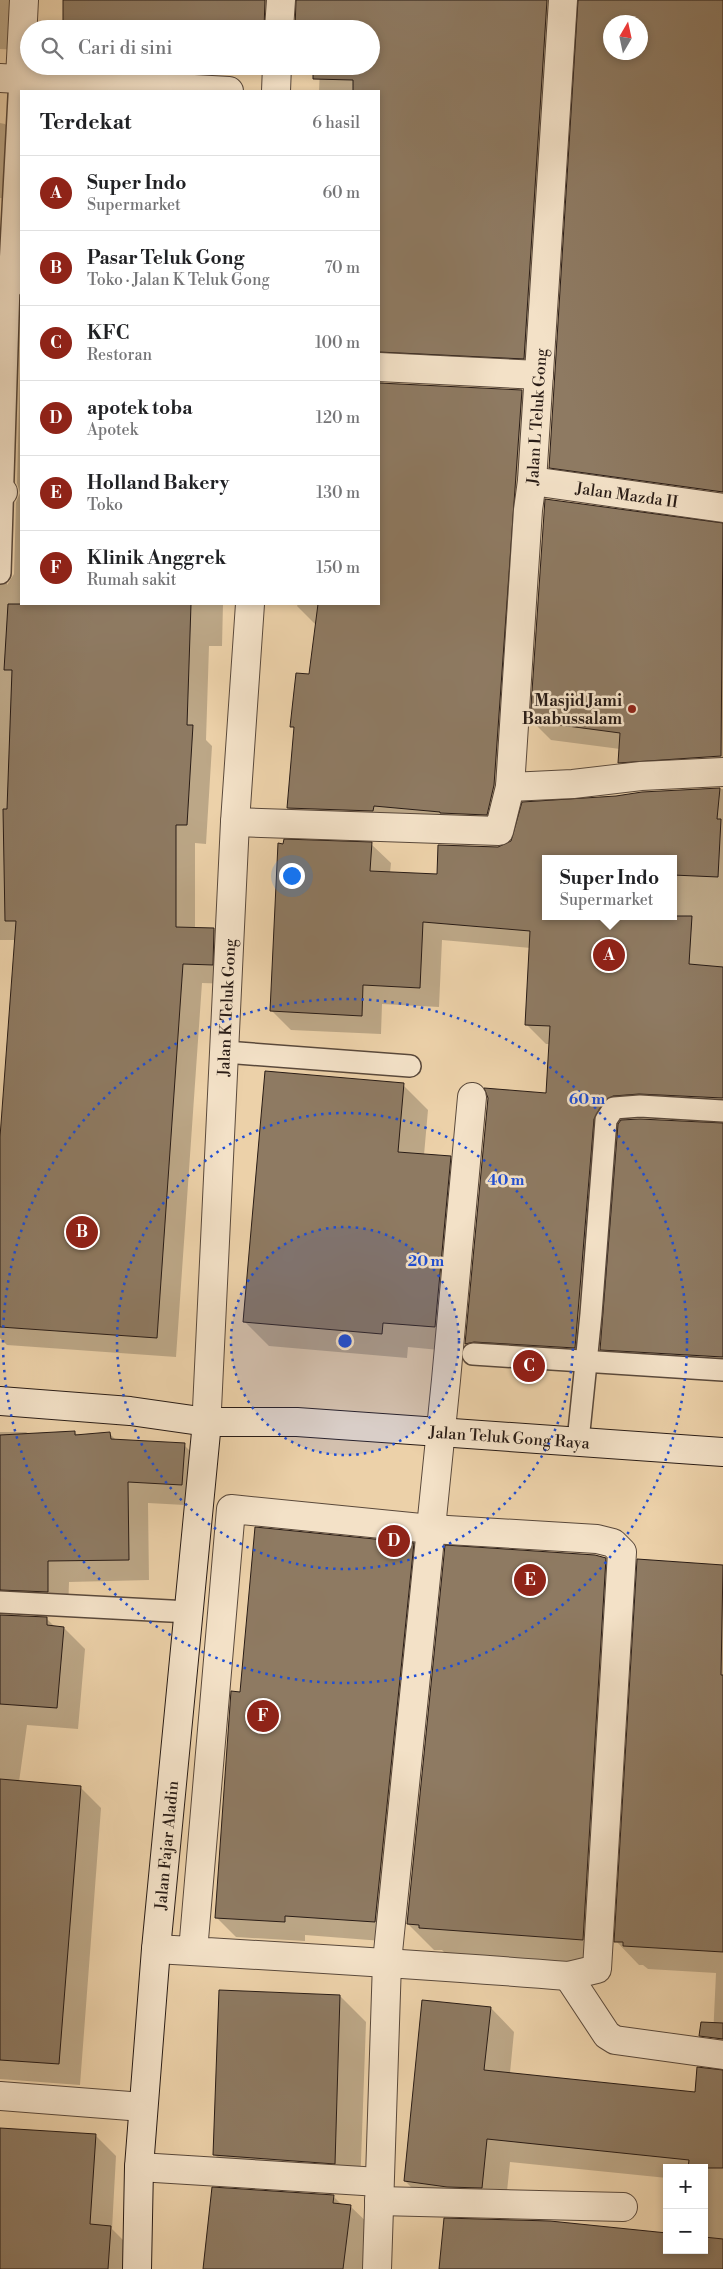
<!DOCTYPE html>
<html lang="id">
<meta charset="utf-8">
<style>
:root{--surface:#fff;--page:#f6f6f6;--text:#202124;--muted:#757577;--line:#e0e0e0;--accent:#8f2418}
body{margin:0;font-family:"Libre Bodoni",serif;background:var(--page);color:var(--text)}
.controls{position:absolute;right:15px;bottom:15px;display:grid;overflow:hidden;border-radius:0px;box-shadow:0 2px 8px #0003}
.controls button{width:45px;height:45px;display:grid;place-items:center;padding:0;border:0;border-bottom:1px solid var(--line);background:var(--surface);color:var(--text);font:25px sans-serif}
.compass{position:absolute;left:603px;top:15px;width:45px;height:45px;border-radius:50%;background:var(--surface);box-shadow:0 2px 8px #0003;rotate:9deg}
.you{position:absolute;left:291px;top:875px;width:18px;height:18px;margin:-12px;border:4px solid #fff;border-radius:50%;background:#1a73e8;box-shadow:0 0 0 8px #1a73e833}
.badge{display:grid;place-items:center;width:32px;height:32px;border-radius:50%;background:var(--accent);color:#fff;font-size:16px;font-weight:700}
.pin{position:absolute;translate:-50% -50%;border:2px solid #fff;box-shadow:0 1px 5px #0006}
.popup{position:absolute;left:542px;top:855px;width:135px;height:65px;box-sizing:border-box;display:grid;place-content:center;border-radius:0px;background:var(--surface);filter:drop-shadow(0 1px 4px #0005);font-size:16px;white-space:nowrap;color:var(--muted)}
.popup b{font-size:19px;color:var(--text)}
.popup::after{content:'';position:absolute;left:50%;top:100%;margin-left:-10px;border:10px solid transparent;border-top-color:var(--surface)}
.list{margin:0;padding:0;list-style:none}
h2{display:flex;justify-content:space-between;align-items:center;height:65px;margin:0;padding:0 20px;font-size:21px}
h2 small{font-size:16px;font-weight:400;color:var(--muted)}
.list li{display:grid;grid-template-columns:32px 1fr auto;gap:15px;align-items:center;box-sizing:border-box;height:75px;padding:0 20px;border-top:1px solid var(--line)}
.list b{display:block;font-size:19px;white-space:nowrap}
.list p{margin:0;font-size:16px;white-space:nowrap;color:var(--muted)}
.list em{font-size:16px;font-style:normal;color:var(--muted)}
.icon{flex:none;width:28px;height:28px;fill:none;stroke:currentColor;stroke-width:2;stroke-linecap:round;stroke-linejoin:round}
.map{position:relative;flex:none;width:723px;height:2269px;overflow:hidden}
.search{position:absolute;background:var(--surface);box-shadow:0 2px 8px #0003;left:20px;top:20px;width:360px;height:55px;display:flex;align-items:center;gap:12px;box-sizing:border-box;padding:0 18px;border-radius:28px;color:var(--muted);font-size:19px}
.panel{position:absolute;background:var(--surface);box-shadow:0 2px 8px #0003;left:20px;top:90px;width:360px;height:515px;border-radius:0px}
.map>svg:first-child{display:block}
.shadow{fill:#0003;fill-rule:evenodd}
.building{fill:#8e7a62;stroke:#291c16;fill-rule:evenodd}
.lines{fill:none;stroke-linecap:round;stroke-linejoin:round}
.lane-casing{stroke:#5a493b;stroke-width:24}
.street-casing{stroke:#5a493b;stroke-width:30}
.secondary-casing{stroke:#291c16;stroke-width:30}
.lane{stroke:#f3e1c7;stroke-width:21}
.street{stroke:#f3e1c7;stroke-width:28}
.secondary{stroke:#f3e1c7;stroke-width:28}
.ring{fill:none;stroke:#1d4ed8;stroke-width:2.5;stroke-dasharray:2.5 5}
.poi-dot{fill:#8f2418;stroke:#f3e1c7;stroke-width:2}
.labels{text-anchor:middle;stroke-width:5;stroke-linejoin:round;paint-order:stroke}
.street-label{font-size:16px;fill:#291c16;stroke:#f3e1c7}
.poi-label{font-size:16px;font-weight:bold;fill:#291c16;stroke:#f3e1c7;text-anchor:end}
.centre{fill:#1d4ed8;stroke:#f3e1c7;stroke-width:2.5}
.ring-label{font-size:15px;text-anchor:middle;font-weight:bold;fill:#1d4ed8;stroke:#f3e1c7;stroke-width:5;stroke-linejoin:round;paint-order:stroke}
</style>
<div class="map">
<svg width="723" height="2269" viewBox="0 0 723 2269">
<rect width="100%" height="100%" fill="#ecd1a9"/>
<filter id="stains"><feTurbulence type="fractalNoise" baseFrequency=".004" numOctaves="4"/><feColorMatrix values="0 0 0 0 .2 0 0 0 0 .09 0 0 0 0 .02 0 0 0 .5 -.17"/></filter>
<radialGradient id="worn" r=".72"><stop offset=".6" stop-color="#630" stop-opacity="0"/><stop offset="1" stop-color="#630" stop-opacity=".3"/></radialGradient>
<g class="shadow">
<path d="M 0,0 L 23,0 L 21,50 L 0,49 Z"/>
<rect x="64" y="0" width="220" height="29"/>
<path d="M 321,0 L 723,0 L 723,508 L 569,487 L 550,467 L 580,4 L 575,5 L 543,378 L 385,379 L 383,384 L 522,391 L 541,411 L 506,834 L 307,827 L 288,808 L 295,729 L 292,726 L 311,675 L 316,625 L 297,606 L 298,604 L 379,604 L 379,91 L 319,91 L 320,66 L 371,66 L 371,29 ZM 610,22 L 640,22 L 640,52 L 610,52 Z"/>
<path d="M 65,66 L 284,66 L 284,68 L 148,67 L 148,70 L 134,70 L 134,89 L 85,86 Z"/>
<path d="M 0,123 L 5,124 L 21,140 L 21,199 L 0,198 Z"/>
<path d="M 0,306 L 9,524 L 7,585 L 14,574 L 16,502 L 20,493 L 17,483 L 21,333 L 21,604 L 223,604 L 222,646 L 209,646 L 206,740 L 212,746 L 206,844 L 195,843 L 195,929 L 214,929 L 233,948 L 232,984 L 202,983 L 176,1357 L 7,1345 L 0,1338 L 0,1154 L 16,940 L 0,940 Z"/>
<path d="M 723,524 L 723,777 L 638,782 L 619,763 L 620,749 L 551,740 L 531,720 Z"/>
<path d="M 723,789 L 723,1116 L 628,1116 L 624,1121 L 723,1125 L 723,1376 L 621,1369 L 601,1349 L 619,1129 L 613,1138 L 594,1367 L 486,1363 L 466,1344 L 489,1098 L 547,1094 L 550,1044 L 546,1044 L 526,1024 L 531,948 L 442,940 L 439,1007 L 382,1004 L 381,1034 L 291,1030 L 272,1011 L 371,844 L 391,863 L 390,873 L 438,875 L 616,797 L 642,793 ZM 545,859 L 673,859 L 673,916 L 545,916 Z"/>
<path d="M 403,1085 L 428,1110 L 424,1155 L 450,1157 L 475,1182 L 460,1352 L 408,1347 L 407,1358 L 269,1346 L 244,1321 Z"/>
<path d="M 0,1432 L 26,1432 L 29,1434 L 74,1432 L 79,1436 L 110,1434 L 117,1441 L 184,1445 L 205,1466 L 203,1506 L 148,1503 L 149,1580 L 69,1582 L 68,1613 L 22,1610 L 12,1615 L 46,1618 L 55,1627 L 64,1628 L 85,1649 L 78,1729 L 27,1725 L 19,1782 L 80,1787 L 101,1808 L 80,2085 L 0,2079 Z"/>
<path d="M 413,1544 L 433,1564 L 395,1942 L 305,1935 L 305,1941 L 236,1937 L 216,1917 L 241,1693 Z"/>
<path d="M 605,1559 L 631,1585 L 609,1965 L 446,1954 L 442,1950 L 434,1950 L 408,1924 Z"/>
<path d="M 638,1561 L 723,1566 L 723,2047 L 713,2037 L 716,1973 L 648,1969 L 643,1965 L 639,1965 L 616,1941 Z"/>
<path d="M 340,1996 L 366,2022 L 360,2189 L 240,2180 L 214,2154 Z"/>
<path d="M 491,2008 L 514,2032 L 510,2073 L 696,2093 L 723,2071 L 723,2269 L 440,2269 L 667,2250 L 704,2250 L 704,2168 L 667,2168 L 667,2178 L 510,2162 L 505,2211 L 428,2204 L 405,2181 Z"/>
<path d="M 0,2129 L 95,2135 L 116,2156 L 112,2229 L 132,2249 L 130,2269 L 0,2269 Z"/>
<path d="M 333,2196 L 342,2205 L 350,2206 L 374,2229 L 369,2269 L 204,2269 Z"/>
</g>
<g class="building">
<path d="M 63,0 L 265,0 L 264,29 L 63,29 Z"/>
<path d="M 296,0 L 547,0 L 524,359 L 379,352 L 379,91 L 353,91 L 353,80 L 313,79 L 313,66 L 371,66 L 371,29 L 295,29 Z"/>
<path d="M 578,0 L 723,0 L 723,492 L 549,468 ZM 610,22 L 640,22 L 640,52 L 610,52 Z"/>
<path d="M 379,383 L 522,390 L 494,785 L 487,815 L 440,813 L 440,812 L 374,806 L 373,811 L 287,808 L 294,727 L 290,727 L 296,673 L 309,674 L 318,604 L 379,604 Z"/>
<path d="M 545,499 L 723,523 L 721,756 L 618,763 L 620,733 L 530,721 Z"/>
<path d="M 8,604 L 191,604 L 187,725 L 193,725 L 187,825 L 176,825 L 176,927 L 214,928 L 213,965 L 183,964 L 157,1338 L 0,1327 L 0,1137 L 16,921 L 5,921 L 3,809 L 7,809 L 12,670 L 4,670 Z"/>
<path d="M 720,788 L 717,819 L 721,819 L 718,877 L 673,875 L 673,859 L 545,859 L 545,916 L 692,916 L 689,964 L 723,967 L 723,1098 L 639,1094 L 613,1096 L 604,1101 L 594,1119 L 575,1348 L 474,1342 L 465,1344 L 488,1098 L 484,1088 L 546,1093 L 550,1026 L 525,1025 L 530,931 L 423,922 L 420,988 L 363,985 L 362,1016 L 270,1011 L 278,843 L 283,844 L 284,839 L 372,842 L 370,871 L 437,874 L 438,845 L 498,847 L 511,841 L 522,802 L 616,796 L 642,792 Z"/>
<path d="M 265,1071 L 404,1083 L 398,1152 L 451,1156 L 435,1327 L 383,1323 L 382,1334 L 243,1322 Z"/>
<path d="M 640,1119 L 723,1123 L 723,1357 L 600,1350 L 618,1124 L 621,1120 Z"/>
<path d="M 75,1431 L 75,1435 L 110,1432 L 111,1439 L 185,1443 L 182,1485 L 128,1482 L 129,1560 L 48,1561 L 48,1592 L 0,1590 L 0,1435 Z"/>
<path d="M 255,1527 L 414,1543 L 375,1922 L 285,1916 L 285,1922 L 215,1918 L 231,1691 L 240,1692 Z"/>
<path d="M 445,1545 L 595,1555 L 606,1558 L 583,1940 L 419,1928 L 419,1925 L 407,1924 Z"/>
<path d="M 637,1559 L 723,1565 L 721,1675 L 723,1675 L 723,1952 L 623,1946 L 623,1942 L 614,1942 Z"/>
<path d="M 0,1615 L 47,1617 L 47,1625 L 64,1627 L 57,1708 L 0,1704 Z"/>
<path d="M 0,1779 L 81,1786 L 59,2064 L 0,2060 Z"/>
<path d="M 219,1990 L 340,1995 L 335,2164 L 213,2155 Z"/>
<path d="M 422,2000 L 491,2007 L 484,2070 L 695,2092 L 697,2067 L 723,2070 L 723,2168 L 688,2168 L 689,2160 L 487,2139 L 482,2188 L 447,2187 L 404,2181 Z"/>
<path d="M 701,2022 L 723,2023 L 723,2039 L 699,2036 Z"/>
<path d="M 0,2128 L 96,2134 L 90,2224 L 111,2226 L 108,2269 L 0,2269 Z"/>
<path d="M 212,2187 L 334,2195 L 333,2203 L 351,2205 L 343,2269 L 203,2269 Z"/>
<path d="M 444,2218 L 550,2221 L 667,2233 L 667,2250 L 704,2250 L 704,2237 L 723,2239 L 723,2269 L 439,2269 Z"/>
</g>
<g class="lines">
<g class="lane-casing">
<g id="lane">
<path d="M 0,573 L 9,285 L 20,78"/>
<path d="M 225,1052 L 410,1066"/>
<path d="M 473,1354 L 723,1370"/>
<path d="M 578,1441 L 591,1314 L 606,1120 L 614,1108 L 640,1106 L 723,1111"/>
<path d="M 0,1602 L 189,1612"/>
</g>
</g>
<g class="street-casing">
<g id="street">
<path d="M 279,29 L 281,0"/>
<path d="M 0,78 L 229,91"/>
<path d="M 20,78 L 24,0"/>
<path d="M 276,91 L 277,66"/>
<path d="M 0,284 L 9,285"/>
<path d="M 379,367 L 539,375"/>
<path id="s1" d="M 532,481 L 723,508"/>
<path d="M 0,492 L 3,492"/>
<path d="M 510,787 L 573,784 L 641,776 L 723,772"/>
<path id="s2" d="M 235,822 L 499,831 L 510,787 L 528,510 L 532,481 L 563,0"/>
<path id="s3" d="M 207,1409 L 235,822 L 250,604"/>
<path d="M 156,1949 C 294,1957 430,1965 568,1976 L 597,1969 L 622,1552 L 613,1543 L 597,1539 L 431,1529 L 231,1509 L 193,1951"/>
<path d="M 568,1976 L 607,2035 L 615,2040 L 723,2055"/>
<path d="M 0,2096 L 143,2107"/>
<path d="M 139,2167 L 379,2182"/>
<path d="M 379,2201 L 623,2207"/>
<path d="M 377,2269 L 387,1962 L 446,1380 L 472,1097"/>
</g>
</g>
<g class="secondary-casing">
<g id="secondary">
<path id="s4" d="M 0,1401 L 130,1411 L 207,1422 L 297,1422 L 723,1452"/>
<path id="s5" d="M 137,2269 L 139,2167 L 156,1949 L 207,1422"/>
</g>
</g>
<use href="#lane" class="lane"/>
<use href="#street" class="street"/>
<use href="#secondary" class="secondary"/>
</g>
<circle cx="345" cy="1341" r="114" fill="#1d4ed8" fill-opacity=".12"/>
<g class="ring">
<circle cx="345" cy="1341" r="114"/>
<circle cx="345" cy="1341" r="228"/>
<circle cx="345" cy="1341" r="342"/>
</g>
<circle class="poi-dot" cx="632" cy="709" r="5"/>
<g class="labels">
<g class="street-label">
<text dy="6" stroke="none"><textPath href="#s2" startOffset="681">Jalan L Teluk Gong</textPath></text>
<text dy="6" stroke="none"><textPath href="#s1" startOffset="96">Jalan Mazda II</textPath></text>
<text dy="6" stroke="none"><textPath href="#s3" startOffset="402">Jalan K Teluk Gong</textPath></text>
<text dy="6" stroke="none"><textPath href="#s4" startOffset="511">Jalan Teluk Gong Raya</textPath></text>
<text dy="6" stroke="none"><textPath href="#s5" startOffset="425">Jalan Fajar Aladin</textPath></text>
</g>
<g class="poi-label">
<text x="622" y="706">Masjid Jami<tspan x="622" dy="18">Baabussalam</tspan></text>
</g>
</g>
<circle cx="345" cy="1341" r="8" class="centre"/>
<g class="ring-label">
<text x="587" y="1104">60 m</text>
<text x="506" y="1185">40 m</text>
<text x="426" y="1266">20 m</text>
</g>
<rect width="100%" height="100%" filter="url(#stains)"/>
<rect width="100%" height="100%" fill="url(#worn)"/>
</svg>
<div class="controls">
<button>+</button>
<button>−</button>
</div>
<svg class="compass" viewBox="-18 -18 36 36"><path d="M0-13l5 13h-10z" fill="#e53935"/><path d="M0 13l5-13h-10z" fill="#757577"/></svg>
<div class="you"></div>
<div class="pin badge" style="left:609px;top:955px">A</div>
<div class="popup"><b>Super Indo</b>Supermarket</div>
<div class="pin badge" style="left:82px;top:1232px">B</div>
<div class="pin badge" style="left:529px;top:1366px">C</div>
<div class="pin badge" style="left:394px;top:1541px">D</div>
<div class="pin badge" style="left:530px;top:1580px">E</div>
<div class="pin badge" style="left:263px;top:1716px">F</div>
<div class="search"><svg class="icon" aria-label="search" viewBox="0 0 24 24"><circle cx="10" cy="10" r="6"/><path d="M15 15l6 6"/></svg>Cari di sini</div>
<section class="panel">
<h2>Terdekat<small>6 hasil</small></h2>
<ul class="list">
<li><span class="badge">A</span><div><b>Super Indo</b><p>Supermarket</p></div><em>60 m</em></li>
<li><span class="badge">B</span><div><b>Pasar Teluk Gong</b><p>Toko · Jalan K Teluk Gong</p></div><em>70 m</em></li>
<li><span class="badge">C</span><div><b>KFC</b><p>Restoran</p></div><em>100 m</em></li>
<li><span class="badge">D</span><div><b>apotek toba</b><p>Apotek</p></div><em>120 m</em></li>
<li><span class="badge">E</span><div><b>Holland Bakery</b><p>Toko</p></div><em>130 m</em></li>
<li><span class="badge">F</span><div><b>Klinik Anggrek</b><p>Rumah sakit</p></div><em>150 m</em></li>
</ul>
</section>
</div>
